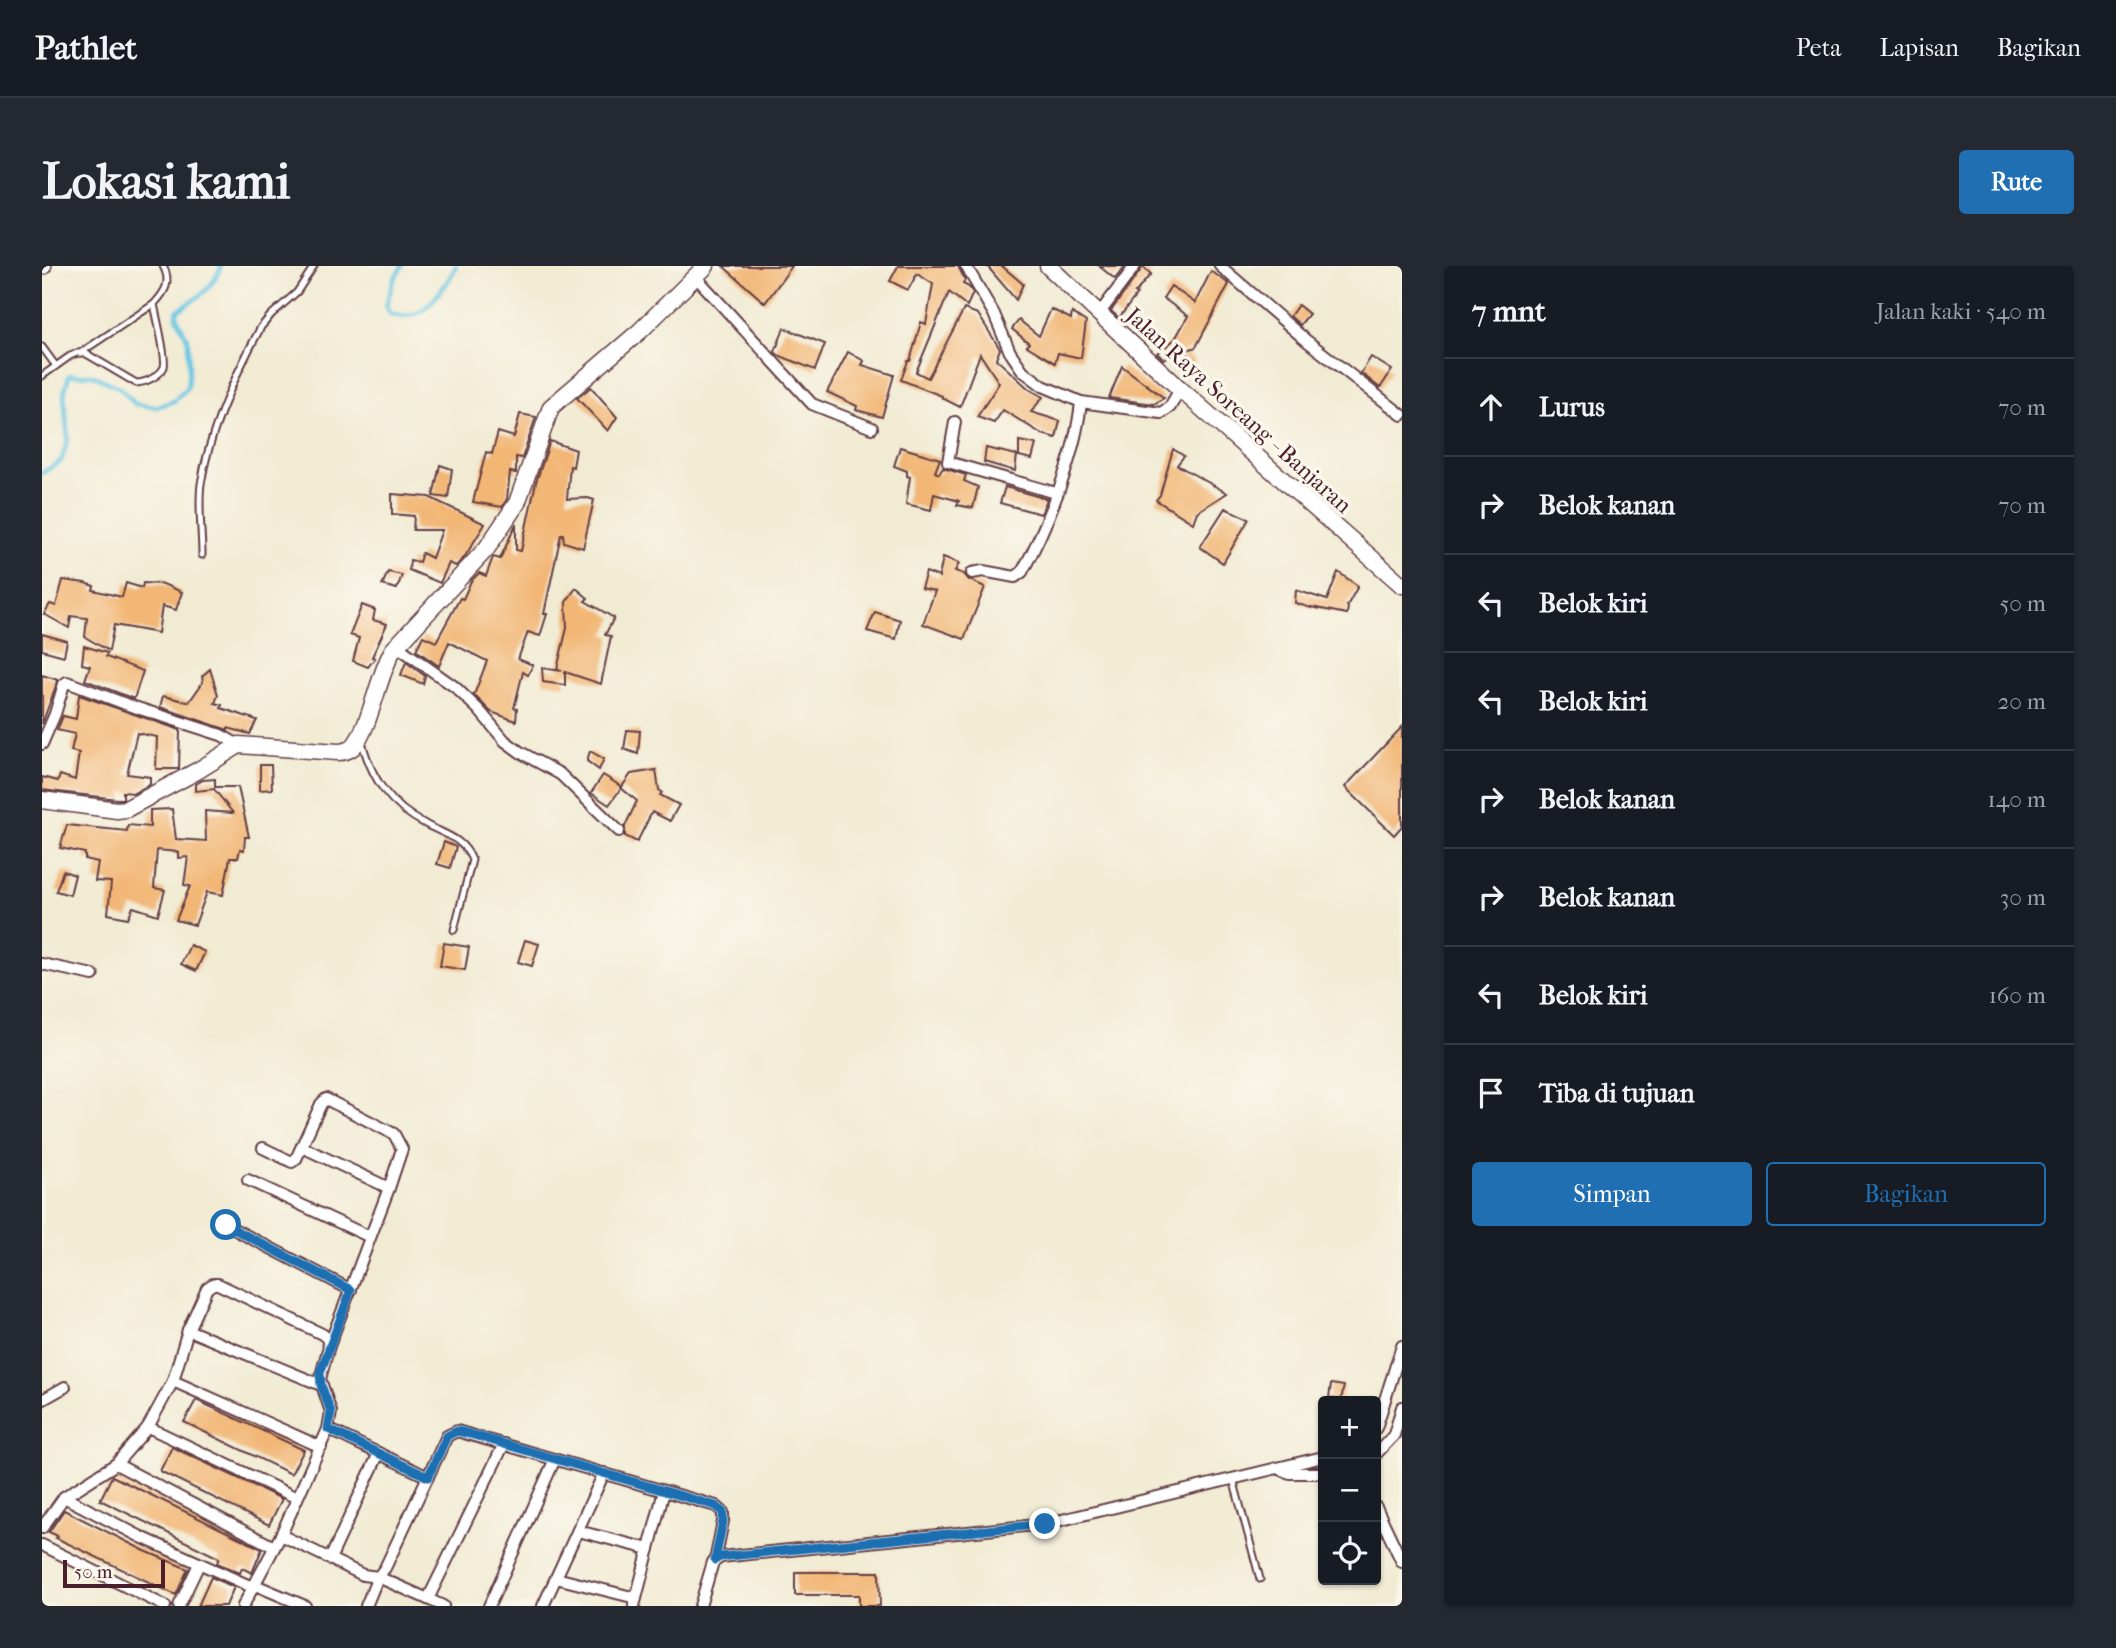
<!DOCTYPE html>
<html lang="id">
<meta charset="utf-8">
<style>
:root{--surface:#171b24;--page:#242831;--text:#f1f3f6;--muted:#9ea1a6;--line:#363941;--accent:#1f6fb2}
body{margin:0;font-family:"IM FELL French Canon",serif;background:var(--page);color:var(--text)}
.controls{position:absolute;right:21px;bottom:21px;display:grid;overflow:hidden;border-radius:7px;box-shadow:0 2px 5px #0004}
.controls button{width:63px;height:63px;display:grid;place-items:center;padding:0;border:0;border-bottom:2px solid var(--line);background:var(--surface);color:var(--text);font:35px sans-serif}
.scale{position:absolute;left:21px;bottom:18px;width:102px;box-sizing:border-box;padding-left:7px;border:4px solid #4a1f2b;border-top:0;font-size:19px;line-height:24px;white-space:nowrap;color:#4a1f2b;-webkit-text-stroke:5px #fbf7ec;paint-order:stroke}
.stop{position:absolute;width:21px;height:21px;margin:-16px;border:5px solid #1f6fb2;border-radius:50%;background:#fff}
.stop.end{background:#1f6fb2;border-color:#fff;box-shadow:0 2px 7px #0008}
.list{margin:0;padding:0;list-style:none}
h2{display:flex;justify-content:space-between;align-items:center;height:91px;margin:0;padding:0 28px;font-size:30px}
h2 small{font-size:23px;font-weight:400;color:var(--muted)}
.list li{display:grid;grid-template-columns:46px 1fr auto;gap:21px;align-items:center;box-sizing:border-box;height:98px;padding:0 28px;border-top:2px solid var(--line)}
.list b{display:block;font-size:26px;white-space:nowrap}
.list em{font-size:23px;font-style:normal;color:var(--muted)}
.actions{display:flex;gap:14px;padding:21px 28px}
.actions a{flex:1;padding:16px 0;border:2px solid var(--accent);border-radius:7px;text-align:center;font-size:24px;color:var(--accent)}
.actions .main{background:var(--accent);color:#fff}
.icon{flex:none;width:38px;height:38px;fill:none;stroke:currentColor;stroke-width:2;stroke-linecap:round;stroke-linejoin:round}
.map{position:relative;flex:none;width:1360px;height:1340px;overflow:hidden;border-radius:7px}
header{display:flex;align-items:center;gap:42px;box-sizing:border-box;height:98px;padding:0 35px;background:var(--surface);border-bottom:2px solid var(--line)}
header strong{font-size:33px}
nav{display:flex;gap:38px;margin-inline-start:auto;font-size:24px}
.intro{display:flex;align-items:center;justify-content:space-between;box-sizing:border-box;height:168px;padding:0 42px}
h1{margin:0;font-size:49px}
.button{padding:18px 32px;border-radius:7px;background:var(--accent);color:#fff;font-size:24px;font-weight:700}
main{display:flex;gap:42px;padding:0 42px}
aside{flex:1;background:var(--surface);border-radius:7px;box-shadow:0 2px 5px #0004}
.map>svg:first-child{display:block}
.lines{fill:none;stroke-linecap:round;stroke-linejoin:round}
.stream{stroke:#64c5e3;stroke-width:4.5}
.building{fill:#f2b675}
.lane-casing{stroke:#633e44;stroke-width:9}
.street-casing{stroke:#633e44;stroke-width:14}
.secondary-casing{stroke:#633e44;stroke-width:19}
.lane{stroke:#fff;stroke-width:5}
.street{stroke:#fff;stroke-width:10}
.secondary{stroke:#fff;stroke-width:16}
.route{stroke:#1f6fb2;stroke-width:9}
.labels{text-anchor:middle;stroke-width:7;stroke-linejoin:round;paint-order:stroke}
.street-label{font-size:23px;fill:#4a1f2b;stroke:#fbf7ec}
</style>
<header>
<strong>Pathlet</strong>
<nav><a>Peta</a><a>Lapisan</a><a>Bagikan</a></nav>
</header>
<div class="intro"><h1>Lokasi kami</h1><a class="button">Rute</a></div>
<main>
<div class="map">
<svg width="1360" height="1340" viewBox="0 0 1360 1340">
<rect width="100%" height="100%" fill="#fbf7ec"/>
<filter id="ink" filterUnits="userSpaceOnUse"><feTurbulence type="fractalNoise" baseFrequency=".0143" numOctaves="2"/><feDisplacementMap in="SourceGraphic" scale="14" xChannelSelector="R" yChannelSelector="G"/><feConvolveMatrix kernelMatrix="1 2 1 2 8 2 1 2 1" color-interpolation-filters="sRGB"/></filter>
<filter id="wash" filterUnits="userSpaceOnUse"><feTurbulence type="fractalNoise" baseFrequency=".00686" numOctaves="4" result="noise"/><feDisplacementMap in="SourceGraphic" scale="28" xChannelSelector="R" yChannelSelector="G"/><feGaussianBlur stdDeviation="1.57" result="paint"/><feColorMatrix in="noise" values="0 0 0 0 0 0 0 0 0 0 0 0 0 0 0 0 0 1.4 0 .05"/><feComposite in="paint" operator="in"/></filter>
<g filter="url(#wash)">
<rect width="100%" height="100%" fill="#f1ebd3"/>
<g class="lines">
<g class="stream">
<path d="M 360,0 L 352,13 L 344,40 L 349,49 C 357,50 365,51 373,48 C 387,44 408,14 414,0"/>
<path d="M 0,207 L 19,195 L 26,173 L 22,128 L 27,109 L 50,109 L 78,122 L 93,138 L 114,141 L 132,135 L 145,122 L 147,105 L 146,74 L 135,51 L 135,45 C 154,33 172,22 179,0"/>
</g>
</g>
<g id="blocks">
<g class="building">
<path d="M 681,0 L 750,0 L 723,37 Z"/>
<path d="M 856,0 L 916,0 L 923,14 L 921,18 L 927,21 L 931,27 L 925,40 L 907,26 L 874,106 L 886,112 L 922,43 L 936,48 L 958,83 L 954,93 L 987,123 L 1001,131 L 989,146 L 1018,155 L 1014,172 L 1000,168 L 961,144 L 952,157 L 935,151 L 957,117 L 938,88 L 918,141 L 900,132 L 900,130 L 859,114 L 866,95 L 868,95 L 879,56 L 884,58 L 891,18 L 875,8 L 866,24 L 848,15 Z"/>
<path d="M 945,0 L 960,0 L 981,18 L 974,34 Z"/>
<path d="M 1057,0 L 1083,0 L 1073,13 Z"/>
<path d="M 1101,1 L 1109,8 L 1093,27 L 1095,28 L 1077,52 L 1069,45 Z"/>
<path d="M 1169,5 L 1187,18 L 1154,81 L 1121,93 L 1115,87 L 1133,73 L 1146,50 L 1121,32 L 1129,20 L 1153,37 Z"/>
<path d="M 1256,39 L 1267,48 L 1258,59 L 1248,50 Z"/>
<path d="M 1009,43 L 1029,53 L 1030,47 L 1044,56 L 1039,92 L 1016,87 L 1013,97 L 985,80 L 987,77 L 970,63 L 977,54 L 997,70 Z"/>
<path d="M 742,62 L 783,78 L 773,104 L 736,89 L 733,86 Z"/>
<path d="M 806,86 L 822,95 L 820,99 L 852,109 L 840,151 L 814,144 L 815,140 L 785,126 Z"/>
<path d="M 1143,86 L 1153,94 L 1150,108 L 1138,100 Z"/>
<path d="M 1329,91 L 1350,104 L 1338,122 L 1319,107 Z"/>
<path d="M 1080,100 L 1122,132 L 1112,138 L 1067,132 Z"/>
<path d="M 549,121 L 575,151 L 566,165 L 535,132 Z"/>
<path d="M 478,148 L 494,151 L 480,192 L 474,191 L 474,207 L 468,206 L 465,233 L 460,241 L 431,236 L 444,186 L 450,188 L 456,166 L 472,171 Z"/>
<path d="M 508,175 L 534,184 L 531,201 L 528,200 L 525,233 L 546,232 L 552,234 L 541,282 L 522,276 L 521,268 L 519,268 L 502,348 L 505,348 L 498,370 L 486,366 L 476,393 L 491,399 L 486,409 L 481,406 L 472,442 L 475,443 L 474,455 L 449,446 L 432,429 L 445,395 L 407,376 L 397,400 L 374,384 L 381,370 L 394,376 L 418,332 L 421,333 L 429,315 L 437,307 L 444,310 L 451,291 L 458,293 L 474,258 L 474,284 L 479,285 L 494,216 Z"/>
<path d="M 977,175 L 994,178 L 990,193 L 977,190 Z"/>
<path d="M 858,181 L 898,193 L 893,206 L 897,208 L 901,202 L 924,209 L 922,215 L 936,221 L 931,242 L 915,239 L 917,235 L 892,228 L 889,244 L 864,238 L 868,211 L 865,210 L 865,205 L 852,200 Z"/>
<path d="M 944,182 L 975,189 L 973,205 L 942,196 Z"/>
<path d="M 1131,183 L 1142,190 L 1135,199 L 1185,227 L 1155,246 L 1151,257 L 1114,234 L 1118,229 Z"/>
<path d="M 398,199 L 410,203 L 406,232 L 391,230 Z"/>
<path d="M 963,221 L 1005,233 L 999,248 L 958,237 Z"/>
<path d="M 350,228 L 387,231 L 443,258 L 422,292 L 414,300 L 407,297 L 398,317 L 367,304 L 368,294 L 377,296 L 380,287 L 390,292 L 400,264 L 371,264 L 372,250 L 350,248 Z"/>
<path d="M 1183,242 L 1207,253 L 1181,297 L 1158,281 Z"/>
<path d="M 901,291 L 917,297 L 913,305 L 922,308 L 927,314 L 943,321 L 922,373 L 881,358 L 893,325 L 879,322 L 884,306 L 897,311 Z"/>
<path d="M 346,306 L 360,309 L 355,323 L 340,319 Z"/>
<path d="M 1296,306 L 1316,320 L 1305,340 L 1306,341 L 1305,348 L 1269,341 L 1269,342 L 1253,337 L 1254,324 L 1285,334 Z"/>
<path d="M 21,314 L 43,317 L 52,320 L 51,324 L 80,331 L 84,317 L 100,322 L 101,317 L 121,318 L 140,326 L 134,344 L 120,340 L 116,367 L 72,359 L 67,385 L 43,371 L 45,352 L 29,350 L 27,362 L 2,348 L 8,338 L 14,340 Z"/>
<path d="M 534,322 L 546,332 L 543,335 L 572,352 L 563,369 L 569,370 L 559,418 L 523,406 L 523,419 L 501,416 L 500,402 L 520,405 L 515,403 L 525,362 L 524,336 Z"/>
<path d="M 320,339 L 333,344 L 331,354 L 345,358 L 330,391 L 333,392 L 326,401 L 311,395 L 317,372 L 308,369 Z"/>
<path d="M 833,346 L 858,354 L 854,373 L 825,365 Z"/>
<path d="M 0,368 L 25,375 L 22,390 L 0,384 Z"/>
<path d="M 42,380 L 65,387 L 64,391 L 101,405 L 92,433 L 43,414 L 48,400 L 40,398 Z"/>
<path d="M 364,396 L 383,410 L 381,418 L 359,409 Z"/>
<path d="M 168,403 L 176,429 L 173,437 L 180,439 L 179,442 L 215,454 L 208,468 L 186,462 L 186,464 L 118,441 L 121,430 L 147,436 L 161,416 L 160,410 Z"/>
<path d="M 0,409 L 16,414 L 0,458 Z"/>
<path d="M 37,429 L 138,464 L 137,503 L 114,503 L 115,471 L 95,467 L 85,508 L 108,511 L 108,518 L 92,527 L 81,526 L 81,533 L 75,533 L 0,524 L 0,511 L 16,515 L 18,509 L 33,514 L 37,487 L 29,485 L 33,468 L 15,464 L 21,450 L 34,453 Z"/>
<path d="M 1360,461 L 1360,560 L 1352,569 L 1303,521 Z"/>
<path d="M 585,464 L 598,465 L 596,488 L 582,483 Z"/>
<path d="M 548,485 L 562,493 L 557,504 L 545,495 Z"/>
<path d="M 218,499 L 229,499 L 230,523 L 218,524 Z"/>
<path d="M 614,504 L 617,524 L 620,526 L 618,529 L 637,539 L 628,555 L 610,546 L 595,576 L 583,570 L 583,560 L 595,535 L 579,522 L 589,508 Z"/>
<path d="M 561,509 L 580,521 L 567,539 L 549,527 Z"/>
<path d="M 173,513 L 173,521 L 196,521 L 207,571 L 203,571 L 202,584 L 198,583 L 196,592 L 188,592 L 181,629 L 165,626 L 153,659 L 134,654 L 148,620 L 142,619 L 146,591 L 136,592 L 136,586 L 115,584 L 112,622 L 123,624 L 116,649 L 91,641 L 86,652 L 66,648 L 69,616 L 53,615 L 56,596 L 43,593 L 43,587 L 18,582 L 25,559 L 85,565 L 86,559 L 108,561 L 108,544 L 130,543 L 134,573 L 164,575 L 163,545 L 191,547 L 172,523 L 154,525 L 154,518 L 161,514 Z"/>
<path d="M 402,576 L 414,581 L 408,602 L 395,598 Z"/>
<path d="M 21,605 L 33,609 L 28,629 L 14,625 Z"/>
<path d="M 483,674 L 497,678 L 490,700 L 476,696 Z"/>
<path d="M 402,677 L 427,681 L 423,704 L 398,700 Z"/>
<path d="M 148,679 L 163,686 L 154,705 L 139,698 Z"/>
<path d="M 1289,1118 L 1302,1120 L 1299,1134 L 1287,1132 Z"/>
<path d="M 154,1134 L 262,1184 L 249,1208 L 142,1156 Z"/>
<path d="M 130,1181 L 240,1233 L 227,1259 L 118,1205 Z"/>
<path d="M 70,1210 L 220,1283 L 210,1307 L 200,1302 L 198,1307 L 175,1297 L 177,1292 L 58,1234 Z"/>
<path d="M 22,1244 L 103,1285 L 146,1303 L 134,1329 L 14,1272 L 16,1270 L 7,1266 Z"/>
<path d="M 753,1306 L 837,1306 L 838,1340 L 817,1340 L 817,1329 L 753,1329 Z"/>
<path d="M 169,1311 L 192,1321 L 184,1340 L 156,1340 Z"/>
</g>
</g>
</g>
<g filter="url(#ink)">
<use href="#blocks" fill-opacity="0" stroke="#633e44" stroke-width="2"/>
<g class="lines">
<g class="lane-casing">
<g id="lane">
<path d="M 0,81 L 14,100"/>
<path d="M 38,87 L 112,38"/>
<path d="M 0,110 L 28,90 L 35,87 L 43,87 L 94,117 C 103,117 118,110 122,101 C 125,92 114,49 112,38 C 123,26 130,16 121,0"/>
<path d="M 160,289 C 160,266 156,241 159,218 C 167,167 194,107 219,61 L 229,49 L 255,26 L 272,0"/>
<path d="M 320,476 C 330,514 348,540 385,559 C 404,569 421,572 430,594 L 412,664"/>
<path d="M 1191,1213 L 1218,1313"/>
</g>
</g>
<g class="street-casing">
<g id="street">
<path d="M 924,0 L 952,48 L 968,86 L 981,105 L 1001,120 L 1039,136 C 1034,188 1005,261 980,306 L 973,311 L 941,305 L 930,307"/>
<path d="M 1178,0 L 1265,75 L 1360,149"/>
<path d="M 653,10 L 770,138 L 830,162"/>
<path d="M 1057,48 L 1093,0"/>
<path d="M 1039,136 L 1119,147 L 1128,141 L 1138,123"/>
<path d="M 913,156 L 906,196 L 1014,227"/>
<path d="M 355,380 L 413,421 L 437,444 L 463,475 L 478,486 L 518,508 L 577,565"/>
<path d="M 0,478 L 13,448 L 22,418 L 25,416 L 89,440 L 179,469 L 197,479"/>
<path d="M 0,698 L 51,709"/>
<path d="M 260,881 L 347,922"/>
<path d="M 221,882 L 250,896 L 254,893 L 279,838 L 284,833 L 352,868 L 360,883 L 347,922 L 287,1080"/>
<path d="M 206,914 L 328,971"/>
<path d="M 184,959 L 309,1024"/>
<path d="M 146,1064 L 279,1119"/>
<path d="M 131,1115 L 279,1181"/>
<path d="M 0,1134 L 23,1121"/>
<path d="M 106,1161 L 255,1232"/>
<path d="M 1334,1162 L 1360,1080"/>
<path d="M 286,1163 L 386,1211"/>
<path d="M 1334,1188 L 1352,1169 L 1360,1141"/>
<path d="M 74,1198 L 232,1281"/>
<path d="M 1235,1202 L 1248,1207 L 1281,1207"/>
<path d="M 22,1231 L 99,1271 L 210,1321"/>
<path d="M 1334,1241 L 1360,1296"/>
<path d="M 0,1262 L 22,1231 L 74,1198 L 106,1161 L 131,1115 L 146,1064 L 165,1022 L 171,1018 L 176,1018 L 280,1068 L 285,1072 L 287,1080 L 278,1113 L 289,1146 L 286,1163 L 239,1269 L 201,1340"/>
<path d="M 536,1265 L 607,1283"/>
<path d="M 239,1269 L 321,1309 L 336,1311 L 343,1302 L 405,1170 L 415,1165 L 674,1240 L 681,1246 L 681,1255 L 673,1295"/>
<path d="M 0,1279 L 123,1340"/>
<path d="M 288,1293 L 337,1187"/>
<path d="M 514,1312 L 594,1332"/>
<path d="M 211,1318 L 263,1340"/>
<path d="M 137,1340 L 157,1298"/>
<path d="M 324,1340 L 336,1311 L 386,1333"/>
<path d="M 401,1340 L 386,1333 L 462,1178"/>
<path d="M 447,1340 L 513,1193"/>
<path d="M 501,1340 L 562,1207"/>
<path d="M 592,1340 L 622,1225"/>
<path d="M 658,1340 L 671,1296 L 679,1291 L 1003,1258 L 1281,1191"/>
</g>
</g>
<g class="secondary-casing">
<g id="secondary">
<path d="M 0,0 L 1,0"/>
<path d="M 1006,0 L 1138,123 L 1360,319"/>
<path d="M 0,534 L 75,544 L 84,543 L 155,505 L 197,479 L 296,486 C 301,486 306,485 311,481 C 328,463 336,409 351,384 L 445,282 L 475,237 L 509,141 L 598,65 L 664,0"/>
</g>
</g>
<use href="#lane" class="lane"/>
<use href="#street" class="street"/>
<use href="#secondary" class="secondary"/>
</g>
</g>
<g class="lines" filter="url(#ink)">
<path class="route" d="M 184,959 L 309,1024 L 278,1107 L 279,1119 L 289,1146 L 286,1163 L 386,1211 L 405,1170 L 415,1165 L 428,1168 L 674,1240 L 681,1246 L 681,1255 L 673,1294 L 678,1291 L 1003,1258"/>
</g>
<g class="labels">
<g class="street-label">
<text transform="translate(1197 144) rotate(42)" y="8">Jalan Raya Soreang - Banjaran</text>
</g>
</g>
</svg>
<div class="controls">
<button>+</button>
<button>−</button>
<button><svg class="icon" aria-label="locate" viewBox="0 0 24 24"><circle cx="12" cy="12" r="6"/><path d="M12 2v4M12 18v4M2 12h4M18 12h4"/></svg></button>
</div>
<div class="scale">50 m</div>
<div class="stop" style="left:184px;top:959px"></div>
<div class="stop end" style="left:1003px;top:1258px"></div>
</div>
<aside>
<h2>7 mnt<small>Jalan kaki · 540 m</small></h2>
<ul class="list">
<li><svg class="icon" aria-label="ahead" viewBox="0 0 24 24"><path d="M12 20V5M6 11l6-6 6 6"/></svg><div><b>Lurus</b></div><em>70 m</em></li>
<li><svg class="icon" aria-label="right" viewBox="0 0 24 24"><path d="M7 20v-9h11M14 6l5 5-5 5"/></svg><div><b>Belok kanan</b></div><em>70 m</em></li>
<li><svg class="icon" aria-label="left" viewBox="0 0 24 24"><path d="M17 20v-9H6M10 6l-5 5 5 5"/></svg><div><b>Belok kiri</b></div><em>50 m</em></li>
<li><svg class="icon" aria-label="left" viewBox="0 0 24 24"><path d="M17 20v-9H6M10 6l-5 5 5 5"/></svg><div><b>Belok kiri</b></div><em>20 m</em></li>
<li><svg class="icon" aria-label="right" viewBox="0 0 24 24"><path d="M7 20v-9h11M14 6l5 5-5 5"/></svg><div><b>Belok kanan</b></div><em>140 m</em></li>
<li><svg class="icon" aria-label="right" viewBox="0 0 24 24"><path d="M7 20v-9h11M14 6l5 5-5 5"/></svg><div><b>Belok kanan</b></div><em>30 m</em></li>
<li><svg class="icon" aria-label="left" viewBox="0 0 24 24"><path d="M17 20v-9H6M10 6l-5 5 5 5"/></svg><div><b>Belok kiri</b></div><em>160 m</em></li>
<li><svg class="icon" aria-label="arrive" viewBox="0 0 24 24"><path d="M6 21V4h12l-3 4 3 4H6"/></svg><div><b>Tiba di tujuan</b></div></li>
</ul>
<div class="actions"><a class="main">Simpan</a><a>Bagikan</a></div>
</aside>
</main>
